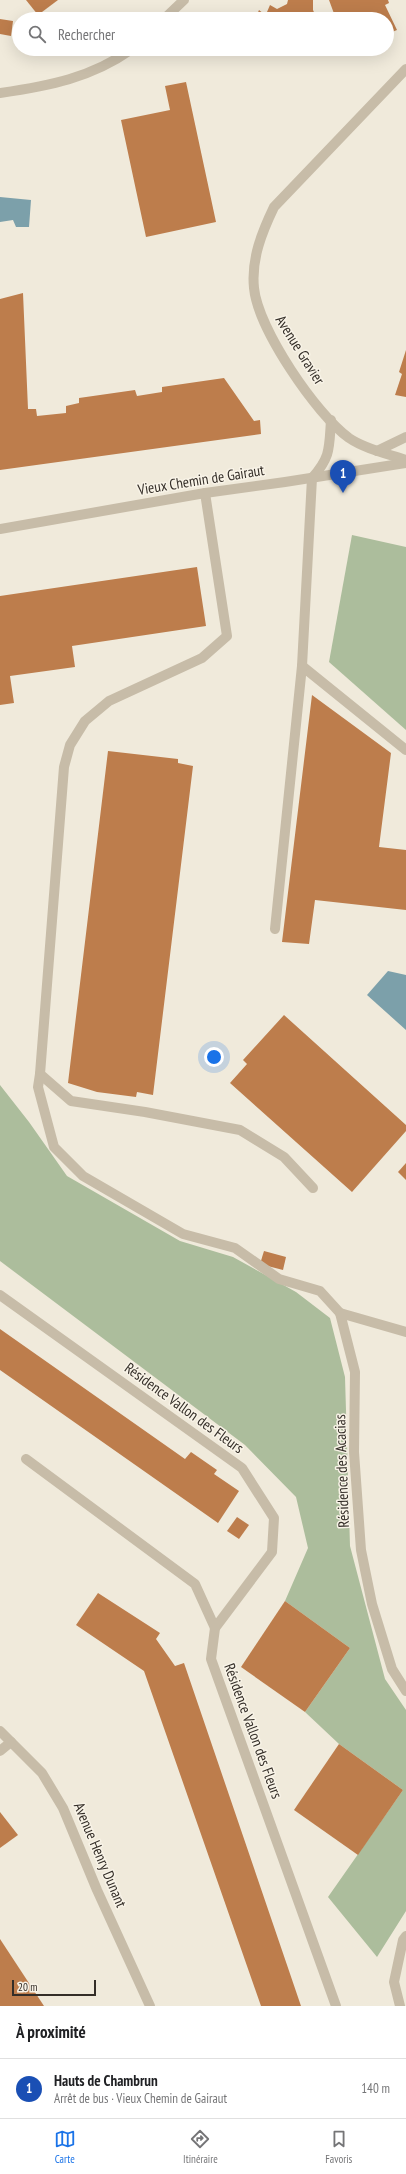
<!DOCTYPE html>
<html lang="fr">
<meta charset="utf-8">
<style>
:root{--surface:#fff;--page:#f2f2f2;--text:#202124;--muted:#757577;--line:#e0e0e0;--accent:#1a73e8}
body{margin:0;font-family:"PT Sans Narrow",sans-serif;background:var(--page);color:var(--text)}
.scale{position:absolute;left:12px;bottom:10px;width:84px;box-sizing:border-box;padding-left:4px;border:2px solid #342e28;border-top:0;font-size:11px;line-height:14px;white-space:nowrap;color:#342e28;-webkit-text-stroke:3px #f8f3e7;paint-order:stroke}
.you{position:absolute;left:214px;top:1057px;width:14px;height:14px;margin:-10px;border:3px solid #fff;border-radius:50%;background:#1a73e8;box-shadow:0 0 0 6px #1a73e833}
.badge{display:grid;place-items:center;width:26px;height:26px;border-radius:50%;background:var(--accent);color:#fff;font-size:13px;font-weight:700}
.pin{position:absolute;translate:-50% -33px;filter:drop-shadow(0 1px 2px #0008)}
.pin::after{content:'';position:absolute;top:21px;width:14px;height:12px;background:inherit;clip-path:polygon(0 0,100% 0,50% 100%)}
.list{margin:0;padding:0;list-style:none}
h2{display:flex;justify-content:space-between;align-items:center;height:52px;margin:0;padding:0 16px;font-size:17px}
h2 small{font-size:13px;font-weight:400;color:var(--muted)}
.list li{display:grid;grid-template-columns:26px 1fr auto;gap:12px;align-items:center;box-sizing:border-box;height:60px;padding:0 16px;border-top:1px solid var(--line)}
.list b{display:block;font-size:15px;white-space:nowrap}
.list p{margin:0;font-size:13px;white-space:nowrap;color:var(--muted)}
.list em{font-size:13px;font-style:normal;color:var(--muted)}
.icon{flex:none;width:22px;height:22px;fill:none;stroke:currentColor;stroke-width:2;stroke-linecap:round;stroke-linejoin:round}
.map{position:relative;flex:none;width:406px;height:2006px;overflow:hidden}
.search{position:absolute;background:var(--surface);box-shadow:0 4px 16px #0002;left:12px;right:12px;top:12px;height:44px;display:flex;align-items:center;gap:10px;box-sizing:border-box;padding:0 14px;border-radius:22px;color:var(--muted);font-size:15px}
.sheet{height:112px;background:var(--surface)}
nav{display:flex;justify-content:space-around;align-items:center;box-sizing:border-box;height:56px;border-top:1px solid var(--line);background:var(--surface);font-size:11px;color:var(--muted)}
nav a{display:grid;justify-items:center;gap:2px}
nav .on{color:var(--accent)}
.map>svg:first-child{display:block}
.green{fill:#acbd9c}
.water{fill:#7ca0aa}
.building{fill:#bd7d4c}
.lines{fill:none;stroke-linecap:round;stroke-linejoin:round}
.minor{stroke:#c7bca8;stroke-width:10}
.labels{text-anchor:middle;stroke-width:3;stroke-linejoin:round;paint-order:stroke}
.street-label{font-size:15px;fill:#342e28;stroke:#f8f3e7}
</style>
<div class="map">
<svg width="406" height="2006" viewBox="0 0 406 2006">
<rect width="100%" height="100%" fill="#f0eadb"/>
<g class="green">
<path d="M 352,535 L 406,547 L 406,730 L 329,662 Z"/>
<path d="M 0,1085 L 29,1122 L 67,1176 L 180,1241 L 233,1257 L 296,1292 L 330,1318 L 345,1377 L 350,1546 L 385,1679 L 406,1710 L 406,1911 L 377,1957 L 328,1897 L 403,1790 L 339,1744 L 305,1712 L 350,1648 L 285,1601 L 308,1548 L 296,1497 L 245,1445 L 0,1261 Z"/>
</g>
<g class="water">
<path d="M 0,197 L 31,200 L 29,227 L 16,227 L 13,220 L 0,222 Z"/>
<path d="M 388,971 L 406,975 L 406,1030 L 367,995 Z"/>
</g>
<g class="building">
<path d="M 26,0 L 58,0 L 38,15 Z"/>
<path d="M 288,0 L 313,0 L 313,10 L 317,19 L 247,19 L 248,13 L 256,17 L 259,10 L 264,14 L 267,12 L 270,5 L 277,9 L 287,4 Z"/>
<path d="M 329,0 L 388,0 L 389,3 L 385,5 L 397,30 L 387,34 L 387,19 L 336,19 Z"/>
<path d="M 0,19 L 13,21 L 11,36 L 0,34 Z"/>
<path d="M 243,49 L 251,49 L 250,52 L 244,52 Z"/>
<path d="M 186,82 L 216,222 L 146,237 L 121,120 L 170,110 L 165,86 Z"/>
<path d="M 23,293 L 28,409 L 36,409 L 37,416 L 66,413 L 66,406 L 79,403 L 79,398 L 135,390 L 137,396 L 162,392 L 162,387 L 224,378 L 254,421 L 260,420 L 261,434 L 0,470 L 0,299 Z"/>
<path d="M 406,350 L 406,397 L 395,395 L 402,374 L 399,372 Z"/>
<path d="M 197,567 L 206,626 L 72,646 L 75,667 L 10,676 L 14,703 L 0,705 L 0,596 Z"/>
<path d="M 312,695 L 391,753 L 379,847 L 406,850 L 406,910 L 315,900 L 309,944 L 282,942 Z"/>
<path d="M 108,751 L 178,759 L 178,763 L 193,766 L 153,1095 L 137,1092 L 136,1097 L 97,1092 L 68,1083 Z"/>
<path d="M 284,1015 L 406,1125 L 406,1131 L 352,1192 L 230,1083 L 247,1064 L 243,1060 Z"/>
<path d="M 406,1163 L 406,1180 L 398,1172 Z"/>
<path d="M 264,1251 L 286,1257 L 283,1270 L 260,1264 Z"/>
<path d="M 0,1329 L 185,1459 L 191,1452 L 217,1470 L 214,1474 L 239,1491 L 218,1523 L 0,1370 Z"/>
<path d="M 237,1517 L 249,1525 L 239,1539 L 227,1531 Z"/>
<path d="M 98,1593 L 160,1633 L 156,1639 L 175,1666 L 184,1663 L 301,2006 L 261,2006 L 144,1671 L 76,1625 Z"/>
<path d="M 285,1601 L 350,1648 L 305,1712 L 241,1667 Z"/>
<path d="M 339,1744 L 403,1790 L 358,1855 L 294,1810 Z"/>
<path d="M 0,1812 L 18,1835 L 0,1848 Z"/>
<path d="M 0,1939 L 44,2006 L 0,2006 Z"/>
</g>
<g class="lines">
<g class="minor">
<path d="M 164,19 L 184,0"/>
<path d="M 406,69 L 274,207 C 262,232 251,259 254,288 C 258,329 316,414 349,438 C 365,449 388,454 406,460"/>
<path d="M 0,93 C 49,86 91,78 132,49"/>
<path d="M 377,451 L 406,437"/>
<path d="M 205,493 L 227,636 L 202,658 L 109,701 L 85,721 L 70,745 L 64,767 L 40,1074 L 71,1101 L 145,1112 L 240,1130 L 284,1157 L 313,1188"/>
<path d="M 0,529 L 205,493 L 285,482 L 406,463"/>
<path d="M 302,666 L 406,750"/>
<path d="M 275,929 L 302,666 L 312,478 C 331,457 329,448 331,420"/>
<path d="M 40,1074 L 38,1087 L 54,1147 L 83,1176 L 183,1234 L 235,1248 L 279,1279 L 320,1291 L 340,1313"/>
<path d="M 0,1295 L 242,1468 L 274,1518 L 272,1552 L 215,1628 L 211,1659 L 336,2006"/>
<path d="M 406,1332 L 340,1313 L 355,1372 L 354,1452 L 361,1550 L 372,1604 L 392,1669 L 406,1691"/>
<path d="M 26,1459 L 195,1584 L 215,1628"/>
<path d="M 0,1731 L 42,1773 L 63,1808 L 97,1890 L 150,2006"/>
<path d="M 0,1751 L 11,1742"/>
<path d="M 400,2006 L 394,1982 L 403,1940 L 406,1936"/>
</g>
</g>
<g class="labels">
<g class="street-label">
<text transform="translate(300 350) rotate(58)" y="5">Avenue Gravier</text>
<text transform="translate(201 480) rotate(-9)" y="5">Vieux Chemin de Gairaut</text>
<text transform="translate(184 1408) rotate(36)" y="5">Résidence Vallon des Fleurs</text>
<text transform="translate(342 1471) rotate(-92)" y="5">Résidence des Acacias</text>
<text transform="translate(253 1731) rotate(70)" y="5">Résidence Vallon des Fleurs</text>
<text transform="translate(100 1855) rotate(67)" y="5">Avenue Henry Dunant</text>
</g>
</g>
</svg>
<div class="scale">20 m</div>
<div class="you"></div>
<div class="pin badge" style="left:343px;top:493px;background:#1a4fb4">1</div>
<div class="search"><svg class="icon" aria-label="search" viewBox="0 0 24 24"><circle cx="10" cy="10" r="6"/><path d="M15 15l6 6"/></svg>Rechercher</div>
</div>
<section class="sheet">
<h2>À proximité<small></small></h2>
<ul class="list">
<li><span class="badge" style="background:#1a4fb4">1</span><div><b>Hauts de Chambrun</b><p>Arrêt de bus · Vieux Chemin de Gairaut</p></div><em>140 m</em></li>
</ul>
</section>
<nav>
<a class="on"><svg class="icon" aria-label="map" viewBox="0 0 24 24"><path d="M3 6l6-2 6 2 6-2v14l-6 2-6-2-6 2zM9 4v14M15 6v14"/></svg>Carte</a>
<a><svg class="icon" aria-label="directions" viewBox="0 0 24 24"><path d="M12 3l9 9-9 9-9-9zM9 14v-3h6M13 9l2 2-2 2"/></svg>Itinéraire</a>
<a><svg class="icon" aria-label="saved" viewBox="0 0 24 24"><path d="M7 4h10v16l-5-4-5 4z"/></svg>Favoris</a>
</nav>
